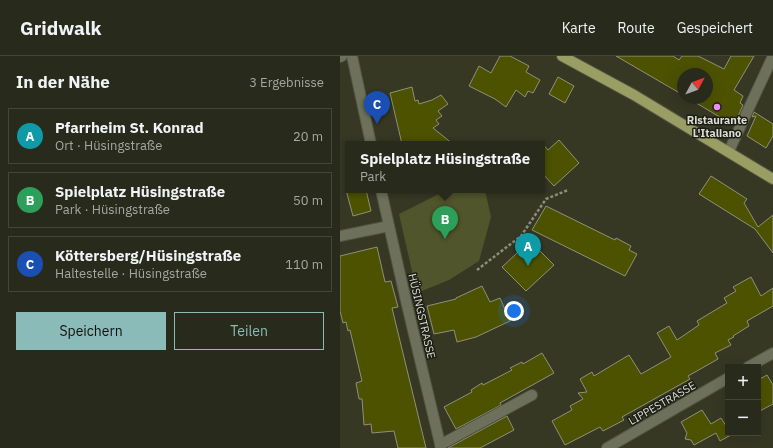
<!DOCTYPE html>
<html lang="de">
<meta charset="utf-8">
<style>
:root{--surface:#282a1b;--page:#303224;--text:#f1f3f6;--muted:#a5a7a3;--line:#44463a;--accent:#8bbbb9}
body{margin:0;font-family:"IBM Plex Sans",sans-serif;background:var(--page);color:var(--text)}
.controls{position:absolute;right:12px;bottom:12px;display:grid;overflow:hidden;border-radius:0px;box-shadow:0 4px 16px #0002}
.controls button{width:36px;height:36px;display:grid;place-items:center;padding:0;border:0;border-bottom:1px solid var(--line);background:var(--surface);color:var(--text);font:20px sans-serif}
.compass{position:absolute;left:337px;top:12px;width:36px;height:36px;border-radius:50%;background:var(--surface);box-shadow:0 4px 16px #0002;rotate:49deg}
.you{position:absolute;left:174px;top:255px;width:14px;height:14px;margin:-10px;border:3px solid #fff;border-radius:50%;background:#1a73e8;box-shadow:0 0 0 6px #1a73e833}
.badge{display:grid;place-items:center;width:26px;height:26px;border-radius:50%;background:var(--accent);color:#fff;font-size:13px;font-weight:700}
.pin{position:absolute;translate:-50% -33px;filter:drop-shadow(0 1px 2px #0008)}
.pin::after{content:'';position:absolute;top:21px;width:14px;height:12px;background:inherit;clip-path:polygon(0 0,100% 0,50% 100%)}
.popup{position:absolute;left:5px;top:85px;width:200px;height:52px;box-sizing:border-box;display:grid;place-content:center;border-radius:0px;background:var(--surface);filter:drop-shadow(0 1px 3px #0005);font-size:13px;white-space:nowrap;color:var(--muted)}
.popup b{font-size:15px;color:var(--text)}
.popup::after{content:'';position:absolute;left:50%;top:100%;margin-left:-8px;border:8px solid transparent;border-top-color:var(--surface)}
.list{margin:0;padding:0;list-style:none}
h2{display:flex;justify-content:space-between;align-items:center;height:52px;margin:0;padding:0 16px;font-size:17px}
h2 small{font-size:13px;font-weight:400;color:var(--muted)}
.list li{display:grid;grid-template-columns:26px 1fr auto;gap:12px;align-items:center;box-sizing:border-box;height:56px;margin:0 8px 8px;padding:0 8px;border:1px solid var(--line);border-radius:0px}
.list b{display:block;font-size:15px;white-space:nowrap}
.list p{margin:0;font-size:13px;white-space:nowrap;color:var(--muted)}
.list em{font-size:13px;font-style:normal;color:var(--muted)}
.actions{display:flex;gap:8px;padding:12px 16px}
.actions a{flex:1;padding:9px 0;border:1px solid var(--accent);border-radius:0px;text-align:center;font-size:14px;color:var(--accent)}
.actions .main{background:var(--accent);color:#111}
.map{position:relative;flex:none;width:433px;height:392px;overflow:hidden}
header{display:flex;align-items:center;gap:24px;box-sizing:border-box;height:56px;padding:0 20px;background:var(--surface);border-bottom:1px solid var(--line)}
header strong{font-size:19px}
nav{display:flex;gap:22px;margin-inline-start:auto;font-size:14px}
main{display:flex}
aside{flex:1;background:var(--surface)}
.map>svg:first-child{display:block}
.green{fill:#51552b}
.building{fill:#4d5200;stroke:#8e917a}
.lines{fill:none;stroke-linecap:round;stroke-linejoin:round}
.minor-casing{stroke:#535544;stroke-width:12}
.major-casing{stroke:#535544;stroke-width:12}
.path{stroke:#8c8e7e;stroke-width:2.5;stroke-dasharray:3 2;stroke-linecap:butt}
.minor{stroke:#6d705a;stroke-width:10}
.major{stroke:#999f63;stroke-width:10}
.poi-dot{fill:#ee8cf8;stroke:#1d1e15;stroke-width:1.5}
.labels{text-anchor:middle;stroke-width:3;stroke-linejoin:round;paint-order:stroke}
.poi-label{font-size:11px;font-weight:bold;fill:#dddfd3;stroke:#1d1e15}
.street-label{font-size:11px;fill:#dddfd3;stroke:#1d1e15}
</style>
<header>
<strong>Gridwalk</strong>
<nav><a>Karte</a><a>Route</a><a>Gespeichert</a></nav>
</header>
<main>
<aside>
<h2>In der Nähe<small>3 Ergebnisse</small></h2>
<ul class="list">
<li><span class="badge" style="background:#0f9aa8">A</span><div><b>Pfarrheim St. Konrad</b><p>Ort · Hüsingstraße</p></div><em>20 m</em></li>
<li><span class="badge" style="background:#2e9e5b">B</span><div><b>Spielplatz Hüsingstraße</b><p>Park · Hüsingstraße</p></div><em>50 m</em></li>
<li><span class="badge" style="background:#1a4fb4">C</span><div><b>Köttersberg/Hüsingstraße</b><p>Haltestelle · Hüsingstraße</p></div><em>110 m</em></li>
</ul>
<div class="actions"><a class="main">Speichern</a><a>Teilen</a></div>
</aside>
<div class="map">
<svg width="433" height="392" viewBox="0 0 433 392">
<rect width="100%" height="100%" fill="#363824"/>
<path class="green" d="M 107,134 L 145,134 L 151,161 L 139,205 L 109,224 L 77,237 L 59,158 Z"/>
<g class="building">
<path d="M 160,0 L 170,0 L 189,10 L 186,16 L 200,24 L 193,37 L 188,35 L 185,41 L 176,34 L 166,51 L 155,43 L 129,30 L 139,10 L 151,17 Z"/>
<path d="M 276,0 L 333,0 L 339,4 L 342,0 L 358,0 L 384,13 L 391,0 L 414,0 L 394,34 L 403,40 L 400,47 L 403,49 L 396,65 L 388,66 L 348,42 L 367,42 L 367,18 L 343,18 L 343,39 Z"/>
<path d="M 218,21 L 234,30 L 225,47 L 209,38 Z"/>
<path d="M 72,31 L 75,45 L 78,44 L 79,48 L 92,44 L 101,39 L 108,48 L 98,55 L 102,60 L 96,64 L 99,68 L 93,72 L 113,88 L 62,88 L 50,37 Z"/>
<path d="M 414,56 L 433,68 L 433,80 L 426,92 L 407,80 L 416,60 L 412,61 Z"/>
<path d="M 219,84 L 239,107 L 214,130 L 202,117 L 202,87 L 208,94 Z"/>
<path d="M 371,120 L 407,143 L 404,147 L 418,171 L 433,159 L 433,197 L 415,173 L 359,138 Z"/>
<path d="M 6,134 L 26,134 L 31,155 L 13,160 Z"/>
<path d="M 206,150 L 275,184 L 276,182 L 291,190 L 289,194 L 297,198 L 285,220 L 192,174 Z"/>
<path d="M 190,185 L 214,209 L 186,235 L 162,211 Z"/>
<path d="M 37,191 L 45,226 L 51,225 L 58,251 L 52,252 L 86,392 L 58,392 L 54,375 L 32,377 L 31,368 L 24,369 L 22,343 L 19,343 L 16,327 L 22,325 L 10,274 L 8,275 L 6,266 L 3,267 L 0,255 L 0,200 Z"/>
<path d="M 411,221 L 421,240 L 433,232 L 433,250 L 407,265 L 409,270 L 393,280 L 394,281 L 388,284 L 391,289 L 375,297 L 378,303 L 348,320 L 350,323 L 282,361 L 284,364 L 263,375 L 260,371 L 225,389 L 212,365 L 232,354 L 230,350 L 243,343 L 238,337 L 247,336 L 240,323 L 252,316 L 254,320 L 289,299 L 301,318 L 331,301 L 317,277 L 329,270 L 337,284 L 359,269 L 357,265 L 387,247 L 384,242 L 396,235 L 393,231 Z"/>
<path d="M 142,230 L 150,246 L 160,242 L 170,265 L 136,281 L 117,286 L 114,274 L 94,278 L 87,250 L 116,243 L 116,242 Z"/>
<path d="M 202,297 L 214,317 L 160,347 L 161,349 L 116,373 L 104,351 L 132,336 L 131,334 L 142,327 L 143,329 L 172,314 L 170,312 L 182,306 L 183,308 Z"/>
<path d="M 427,319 L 433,329 L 433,348 L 418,356 L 418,324 Z"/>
<path d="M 362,354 L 371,368 L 381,362 L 388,373 L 388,377 L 390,377 L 391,379 L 380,385 L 376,377 L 354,389 L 351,384 L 345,383 L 347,377 L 341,366 Z"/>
<path d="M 167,360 L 174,374 L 140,392 L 108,392 Z"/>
</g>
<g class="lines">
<g class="minor-casing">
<g id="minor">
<path d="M 12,0 L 31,88"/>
<path d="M 0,1 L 2,0"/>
<path d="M 389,95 L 433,0"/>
<path d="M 41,134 L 66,245 L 101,392"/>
<path d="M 0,180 L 49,170"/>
<path d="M 408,311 L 433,297"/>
<path d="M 100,389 L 192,339"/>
<path d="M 267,392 L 388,322"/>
</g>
</g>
<g class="major-casing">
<path id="major" d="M 222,0 L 294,39 L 433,123"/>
</g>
<path class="path" d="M 137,214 L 181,180 L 206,143 L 228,134"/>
<use href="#minor" class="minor"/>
<use href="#major" class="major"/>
</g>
<circle class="poi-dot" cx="377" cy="51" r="4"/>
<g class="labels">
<g class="poi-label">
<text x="377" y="68">Ristaurante<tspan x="377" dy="13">L'Italiano</tspan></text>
</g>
<g class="street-label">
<text transform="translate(82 260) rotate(77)" y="4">HÜSINGSTRASSE</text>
<text transform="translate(322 347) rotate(-30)" y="4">LIPPESTRASSE</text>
</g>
</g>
</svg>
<div class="controls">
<button>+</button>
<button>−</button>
</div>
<svg class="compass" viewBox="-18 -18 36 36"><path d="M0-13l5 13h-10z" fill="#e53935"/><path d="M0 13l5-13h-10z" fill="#a5a7a3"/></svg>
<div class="you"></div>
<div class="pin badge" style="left:188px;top:210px;background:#0f9aa8">A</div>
<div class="pin badge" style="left:105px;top:183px;background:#2e9e5b">B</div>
<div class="popup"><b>Spielplatz Hüsingstraße</b>Park</div>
<div class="pin badge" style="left:37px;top:68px;background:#1a4fb4">C</div>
</div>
</main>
